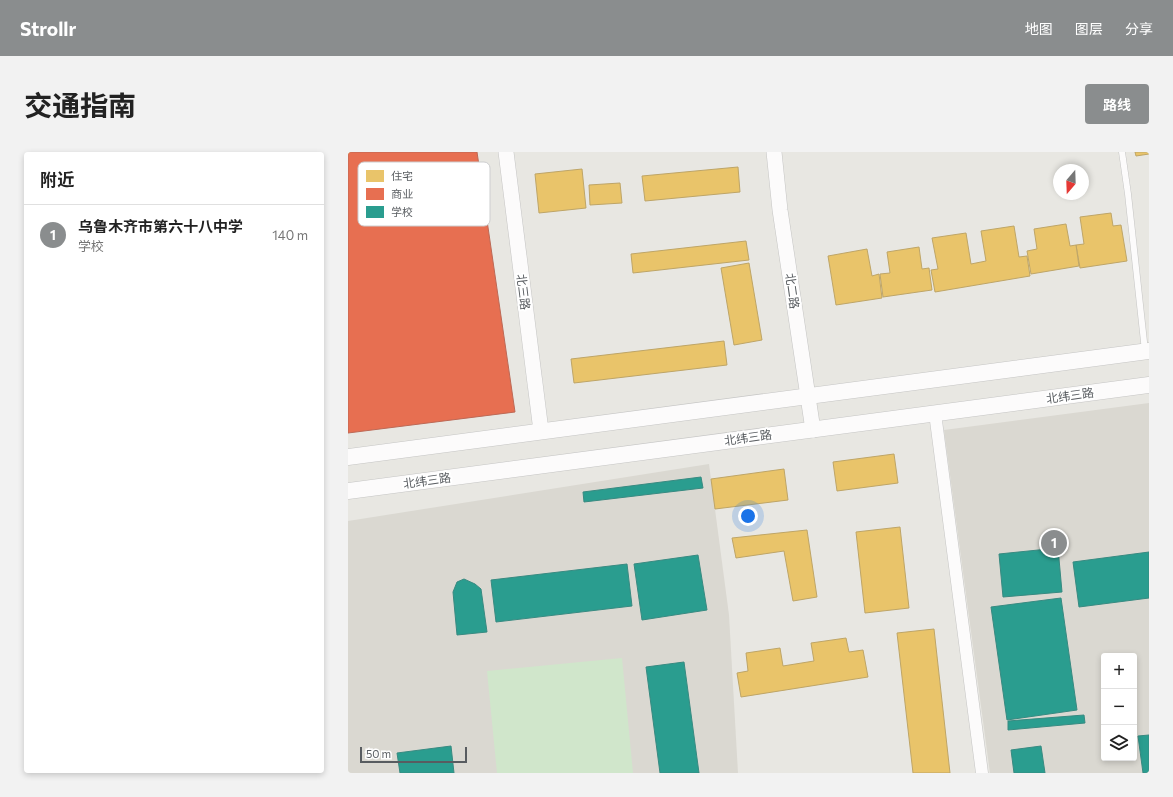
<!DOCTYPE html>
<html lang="zh">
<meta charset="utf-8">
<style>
:root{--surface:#fff;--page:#f2f2f2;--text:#222;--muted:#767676;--line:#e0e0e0;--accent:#8a8d8e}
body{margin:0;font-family:Commissioner,"Noto Sans SC",sans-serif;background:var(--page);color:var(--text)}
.controls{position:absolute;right:12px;bottom:12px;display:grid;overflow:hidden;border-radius:4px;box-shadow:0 2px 6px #0003}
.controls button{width:36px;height:36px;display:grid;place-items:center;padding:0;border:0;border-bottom:1px solid var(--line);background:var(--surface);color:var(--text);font:20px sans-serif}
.compass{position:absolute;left:705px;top:12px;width:36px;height:36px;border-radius:50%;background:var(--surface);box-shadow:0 2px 6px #0003;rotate:199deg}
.scale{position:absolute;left:12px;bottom:10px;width:107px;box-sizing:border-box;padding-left:4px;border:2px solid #585c60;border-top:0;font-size:11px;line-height:14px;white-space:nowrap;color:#585c60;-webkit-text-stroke:3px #fff;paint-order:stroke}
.you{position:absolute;left:400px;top:364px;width:14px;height:14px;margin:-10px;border:3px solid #fff;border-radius:50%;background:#1a73e8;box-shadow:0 0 0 6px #1a73e833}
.badge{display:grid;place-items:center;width:26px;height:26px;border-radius:50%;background:var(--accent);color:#fff;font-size:13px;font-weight:700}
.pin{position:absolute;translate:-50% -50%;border:2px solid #fff;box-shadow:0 1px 4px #0006}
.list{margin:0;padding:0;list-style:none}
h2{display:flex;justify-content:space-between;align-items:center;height:52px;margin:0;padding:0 16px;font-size:17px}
h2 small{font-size:13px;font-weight:400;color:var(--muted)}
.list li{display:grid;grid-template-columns:26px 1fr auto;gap:12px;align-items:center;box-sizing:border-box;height:60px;padding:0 16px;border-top:1px solid var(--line)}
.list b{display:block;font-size:15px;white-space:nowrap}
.list p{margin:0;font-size:13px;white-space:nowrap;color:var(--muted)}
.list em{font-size:13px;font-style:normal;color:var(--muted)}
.icon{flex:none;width:22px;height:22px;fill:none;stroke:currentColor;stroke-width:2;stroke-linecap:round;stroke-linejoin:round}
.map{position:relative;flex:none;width:801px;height:621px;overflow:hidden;border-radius:4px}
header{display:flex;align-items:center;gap:24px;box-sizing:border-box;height:56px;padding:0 20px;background:var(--accent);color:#fff}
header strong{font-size:19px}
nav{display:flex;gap:22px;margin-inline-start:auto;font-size:14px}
.intro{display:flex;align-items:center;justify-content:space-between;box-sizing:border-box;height:96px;padding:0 24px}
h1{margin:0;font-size:28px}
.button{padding:10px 18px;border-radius:4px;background:var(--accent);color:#fff;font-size:14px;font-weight:700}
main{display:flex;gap:24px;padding:0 24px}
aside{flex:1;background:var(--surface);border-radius:4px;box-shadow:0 2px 6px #0003}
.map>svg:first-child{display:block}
.education{fill:#dad8d1;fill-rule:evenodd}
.green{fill:#d0e6cb}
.homes{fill:#e9c46a;stroke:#bea567}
.shops{fill:#e76f51;stroke:#bc6956}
.schools{fill:#2a9d8f;stroke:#388a81}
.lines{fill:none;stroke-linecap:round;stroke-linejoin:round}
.service-casing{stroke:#c5c5c4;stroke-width:7}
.minor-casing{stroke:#c5c5c4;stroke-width:13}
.tertiary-casing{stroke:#c5c5c4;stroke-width:16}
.secondary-casing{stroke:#c5c5c4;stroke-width:17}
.service{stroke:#fcfbfb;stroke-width:6}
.minor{stroke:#fcfbfb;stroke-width:12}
.tertiary{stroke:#fcfbfb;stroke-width:15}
.secondary{stroke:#fcfbfb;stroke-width:16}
.labels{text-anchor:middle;stroke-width:4;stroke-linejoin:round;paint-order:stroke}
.street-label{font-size:12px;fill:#585c60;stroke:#fff}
.key{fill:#fff;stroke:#cdcecf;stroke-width:1}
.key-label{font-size:11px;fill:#585c60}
</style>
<header>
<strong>Strollr</strong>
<nav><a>地图</a><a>图层</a><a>分享</a></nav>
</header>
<div class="intro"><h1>交通指南</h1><a class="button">路线</a></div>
<main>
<aside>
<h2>附近<small></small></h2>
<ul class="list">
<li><span class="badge">1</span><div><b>乌鲁木齐市第六十八中学</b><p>学校</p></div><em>140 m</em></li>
</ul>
</aside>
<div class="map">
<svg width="801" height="621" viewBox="0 0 801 621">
<rect width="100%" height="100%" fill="#e8e7e2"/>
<g class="education">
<path d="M 801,251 L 801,621 L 642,621 L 596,278 ZM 756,504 L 786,504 L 786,606 L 756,606 Z"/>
<path d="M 361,312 L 381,463 L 390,621 L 0,621 L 0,369 Z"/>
</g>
<path class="green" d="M 274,506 L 285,621 L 149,621 L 139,519 Z"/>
<g class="homes">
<path d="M 0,0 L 92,0 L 98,45 L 0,49 Z"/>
<path d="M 787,0 L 801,0 L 801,2 L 788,4 Z"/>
<path d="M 390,15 L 392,40 L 297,49 L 294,24 Z"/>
<path d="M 234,17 L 238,56 L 191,61 L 187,22 Z"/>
<path d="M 272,31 L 274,51 L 242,53 L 241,33 Z"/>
<path d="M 92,51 L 110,196 L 0,208 L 0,138 L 72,129 L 68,89 L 32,92 L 29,56 Z"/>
<path d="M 763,61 L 765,74 L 773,73 L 779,109 L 732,116 L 728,93 L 736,92 L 732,65 Z"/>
<path d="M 718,72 L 722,94 L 728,93 L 731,114 L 683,122 L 679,99 L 689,97 L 686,77 Z"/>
<path d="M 666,74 L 671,105 L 679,104 L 682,124 L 587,140 L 583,118 L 590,117 L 584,86 L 618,81 L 623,112 L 638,109 L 633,79 Z"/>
<path d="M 398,89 L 401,108 L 285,121 L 283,102 Z"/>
<path d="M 571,95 L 574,117 L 581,116 L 584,138 L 535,145 L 532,122 L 542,121 L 539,100 Z"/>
<path d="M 519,97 L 524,124 L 531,122 L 534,146 L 488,153 L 480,104 Z"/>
<path d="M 401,111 L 414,188 L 386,193 L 373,116 Z"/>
<path d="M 376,189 L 379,213 L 226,231 L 223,207 Z"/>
<path d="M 546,302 L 550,331 L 489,339 L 485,310 Z"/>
<path d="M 436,317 L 440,348 L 367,357 L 363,327 Z"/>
<path d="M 552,375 L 561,456 L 517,461 L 508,380 Z"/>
<path d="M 459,378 L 469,445 L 445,449 L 436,399 L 388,406 L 384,386 Z"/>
<path d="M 586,477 L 602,621 L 565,621 L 549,481 Z"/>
<path d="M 498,486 L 501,500 L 515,498 L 520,525 L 393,545 L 389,521 L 400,519 L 398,501 L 432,496 L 435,514 L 466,509 L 463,491 Z"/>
</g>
<path class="shops" d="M 0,0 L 129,0 L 167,260 L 0,281 Z"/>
<g class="schools">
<path d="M 353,325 L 355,336 L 236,350 L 235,340 Z"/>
<path d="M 710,396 L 714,440 L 655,445 L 651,402 Z"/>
<path d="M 801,400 L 801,446 L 731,455 L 725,410 Z"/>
<path d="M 350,403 L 359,458 L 294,468 L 286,412 Z"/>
<path d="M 279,412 L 284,454 L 148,470 L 143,428 Z"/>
<path d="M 116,427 L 127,432 L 133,437 L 139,480 L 109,483 L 105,440 L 109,430 Z"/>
<path d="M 713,446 L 729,558 L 659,568 L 643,455 Z"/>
<path d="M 336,510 L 351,621 L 312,621 L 298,515 Z"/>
<path d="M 736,563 L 737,571 L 660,578 L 660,569 Z"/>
<path d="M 801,583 L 801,621 L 795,621 L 790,584 Z"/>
<path d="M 103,594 L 106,621 L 52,621 L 49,601 Z"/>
<path d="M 693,594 L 697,621 L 666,621 L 663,598 Z"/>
</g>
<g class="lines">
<g class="service-casing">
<path id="service" d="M 774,0 L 780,42 L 797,199"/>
</g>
<g class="minor-casing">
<path id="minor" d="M 587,261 L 634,621"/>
</g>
<g class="tertiary-casing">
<g id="tertiary">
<path d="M 158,0 L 193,279"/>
<path d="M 426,0 L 432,58 L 465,278"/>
</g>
</g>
<g class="secondary-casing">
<g id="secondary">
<path d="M 0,305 L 801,199"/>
<path d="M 0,339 L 801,233"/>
</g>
</g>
<use href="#service" class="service"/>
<use href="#minor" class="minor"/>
<use href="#tertiary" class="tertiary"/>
<use href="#secondary" class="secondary"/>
</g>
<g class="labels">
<g class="street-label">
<text transform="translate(444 139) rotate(82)" y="4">北二路</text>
<text transform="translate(175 140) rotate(83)" y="4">北三路</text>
<text transform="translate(722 244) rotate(-8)" y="4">北纬三路</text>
<text transform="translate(400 286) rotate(-8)" y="4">北纬三路</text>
<text transform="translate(79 329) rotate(-8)" y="4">北纬三路</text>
</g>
</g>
<rect x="10" y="10" width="132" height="64" rx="6" class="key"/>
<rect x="18" y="18" width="18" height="12" fill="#e9c46a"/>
<rect x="18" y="36" width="18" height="12" fill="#e76f51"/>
<rect x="18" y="54" width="18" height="12" fill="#2a9d8f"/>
<g class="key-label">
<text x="43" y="28">住宅</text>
<text x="43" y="46">商业</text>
<text x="43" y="64">学校</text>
</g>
</svg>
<div class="controls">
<button>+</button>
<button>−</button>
<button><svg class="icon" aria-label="layers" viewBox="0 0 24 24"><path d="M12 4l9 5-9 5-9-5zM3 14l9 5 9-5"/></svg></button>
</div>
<svg class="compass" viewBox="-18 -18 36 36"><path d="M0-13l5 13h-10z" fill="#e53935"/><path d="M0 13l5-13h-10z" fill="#767676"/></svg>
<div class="scale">50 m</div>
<div class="you"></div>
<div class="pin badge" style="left:706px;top:391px">1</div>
</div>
</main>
